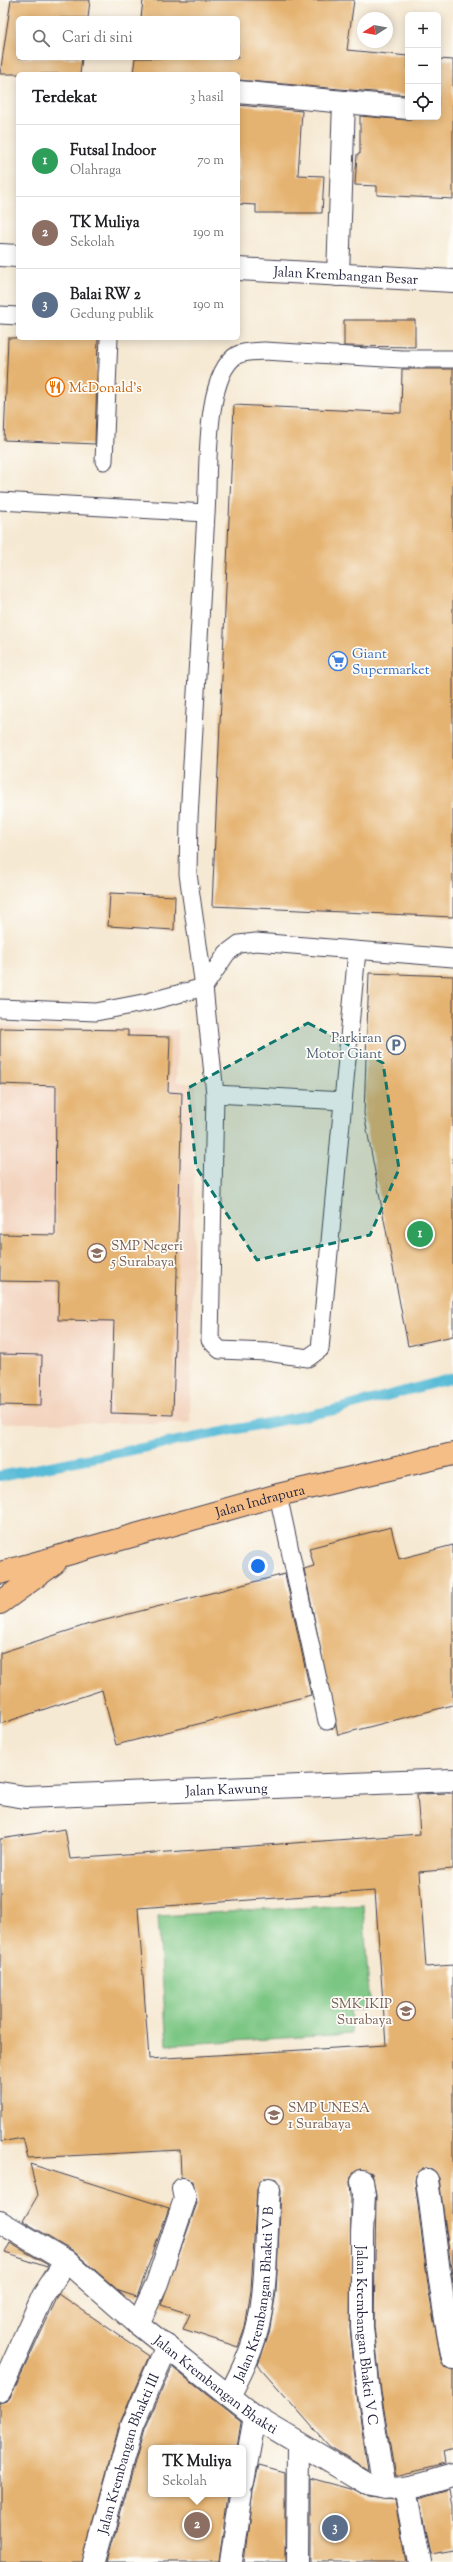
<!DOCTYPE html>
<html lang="id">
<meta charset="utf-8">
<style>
:root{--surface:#fff;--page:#f2f2f2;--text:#202124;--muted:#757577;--line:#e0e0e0;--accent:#b5179e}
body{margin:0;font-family:"Sorts Mill Goudy",serif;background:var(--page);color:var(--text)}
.controls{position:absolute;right:12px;top:12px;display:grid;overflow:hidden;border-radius:6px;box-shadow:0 2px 10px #0003}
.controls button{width:36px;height:36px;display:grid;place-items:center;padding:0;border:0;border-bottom:1px solid var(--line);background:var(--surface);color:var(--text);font:20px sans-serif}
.compass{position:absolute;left:357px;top:12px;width:36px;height:36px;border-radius:50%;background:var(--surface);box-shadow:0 2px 10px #0003;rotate:259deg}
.you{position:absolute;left:258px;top:1566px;width:14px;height:14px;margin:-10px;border:3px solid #fff;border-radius:50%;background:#1a73e8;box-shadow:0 0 0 6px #1a73e833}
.badge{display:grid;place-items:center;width:26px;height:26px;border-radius:50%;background:var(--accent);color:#fff;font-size:13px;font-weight:700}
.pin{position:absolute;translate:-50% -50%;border:2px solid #fff;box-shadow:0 1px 4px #0006}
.popup{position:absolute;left:148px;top:2445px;width:98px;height:52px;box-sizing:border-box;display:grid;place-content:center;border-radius:6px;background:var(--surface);filter:drop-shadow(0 1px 3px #0005);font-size:13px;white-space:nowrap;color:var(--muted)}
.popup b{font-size:15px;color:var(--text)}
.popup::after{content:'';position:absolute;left:50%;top:100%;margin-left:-8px;border:8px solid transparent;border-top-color:var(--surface)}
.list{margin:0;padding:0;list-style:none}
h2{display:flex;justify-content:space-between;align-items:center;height:52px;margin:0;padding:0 16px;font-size:17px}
h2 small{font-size:13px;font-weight:400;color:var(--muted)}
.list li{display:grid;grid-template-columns:26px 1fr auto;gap:12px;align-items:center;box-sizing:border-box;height:72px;padding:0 16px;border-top:1px solid var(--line)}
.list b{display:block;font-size:15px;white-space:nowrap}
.list p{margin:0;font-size:13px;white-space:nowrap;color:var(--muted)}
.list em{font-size:13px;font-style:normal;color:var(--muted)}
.icon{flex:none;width:22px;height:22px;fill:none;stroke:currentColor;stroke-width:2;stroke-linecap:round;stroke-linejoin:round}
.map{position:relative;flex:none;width:453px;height:2562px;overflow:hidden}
.search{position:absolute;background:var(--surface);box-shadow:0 2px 10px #0003;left:16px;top:16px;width:224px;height:44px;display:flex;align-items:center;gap:10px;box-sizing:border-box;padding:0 14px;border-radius:6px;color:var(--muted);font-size:15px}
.panel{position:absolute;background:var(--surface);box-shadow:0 2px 10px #0003;left:16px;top:72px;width:224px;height:268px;border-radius:6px}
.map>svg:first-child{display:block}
.built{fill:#f3d4bf}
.green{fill:#7cc683;stroke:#4f745f}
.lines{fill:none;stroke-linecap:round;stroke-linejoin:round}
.stream{stroke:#58bbd7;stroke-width:10}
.building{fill:#e5b371;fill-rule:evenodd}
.lane-casing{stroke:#424052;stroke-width:19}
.street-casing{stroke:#424052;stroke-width:24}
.primary-casing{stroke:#424052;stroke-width:24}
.lane{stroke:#fff;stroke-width:17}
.street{stroke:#fff;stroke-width:22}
.primary{stroke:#f6be87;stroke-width:22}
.marked{fill:#0f766e;fill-opacity:0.2;stroke:#0f766e;stroke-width:3;stroke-dasharray:8 5;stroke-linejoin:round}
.labels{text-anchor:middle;stroke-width:3.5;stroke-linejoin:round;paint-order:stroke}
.street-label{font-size:14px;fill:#22223b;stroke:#fdfcf7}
.food-label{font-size:14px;fill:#c56008;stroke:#fdfcf7;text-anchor:start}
.shop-label{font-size:14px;fill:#366cbe;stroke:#fdfcf7;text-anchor:start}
.service-label{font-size:14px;fill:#4e5e75;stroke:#fdfcf7;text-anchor:end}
.education-label{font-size:14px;fill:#785e54;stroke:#fdfcf7;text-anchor:start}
</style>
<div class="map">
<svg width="453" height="2562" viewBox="0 0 453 2562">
<rect width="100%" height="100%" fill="#fdfcf7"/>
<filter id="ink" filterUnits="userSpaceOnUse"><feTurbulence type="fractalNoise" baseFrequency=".025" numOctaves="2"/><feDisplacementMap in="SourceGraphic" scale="8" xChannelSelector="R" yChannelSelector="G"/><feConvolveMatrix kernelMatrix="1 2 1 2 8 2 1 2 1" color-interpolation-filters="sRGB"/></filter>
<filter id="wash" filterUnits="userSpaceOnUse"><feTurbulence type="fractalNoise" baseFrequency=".012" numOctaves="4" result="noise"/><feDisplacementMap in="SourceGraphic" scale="16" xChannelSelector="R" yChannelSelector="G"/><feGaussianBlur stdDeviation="0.9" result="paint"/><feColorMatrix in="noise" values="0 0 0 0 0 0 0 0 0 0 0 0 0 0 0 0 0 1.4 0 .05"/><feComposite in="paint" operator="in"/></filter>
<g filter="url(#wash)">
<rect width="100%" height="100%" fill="#f6e9d3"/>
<path class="built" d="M 0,1025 L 178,1030 L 176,1082 L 196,1084 L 190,1423 L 0,1423 Z"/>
<path class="green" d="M 363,1904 L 370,2009 L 350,2010 L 352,2034 L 167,2045 L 158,1916 Z"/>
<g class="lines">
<path class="stream" d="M 0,1476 L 334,1410 L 453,1378"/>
</g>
<g id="blocks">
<g class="building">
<path d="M 11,0 L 90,0 L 88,18 L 18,18 L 18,58 L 82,58 L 80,74 L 0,74 Z"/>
<path d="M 143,0 L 354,0 L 347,50 L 408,56 L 408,95 L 238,80 L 238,74 L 133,74 L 135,58 L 238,58 L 238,18 L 141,18 Z"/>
<path d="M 438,59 L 453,60 L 453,199 L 377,195 L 377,186 L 355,185 L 357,154 L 360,154 L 360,116 L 407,120 L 416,117 L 438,117 Z"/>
<path d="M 238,105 L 302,111 L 298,175 L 324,176 L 322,213 L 256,213 L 256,205 L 238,204 Z"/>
<path d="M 344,320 L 415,320 L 415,347 L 344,346 Z"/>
<path d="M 8,338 L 98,338 L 95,444 L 4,440 Z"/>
<path d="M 402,369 L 453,369 L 453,917 L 212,906 L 234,405 L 401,413 Z"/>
<path d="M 110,893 L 175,896 L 174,930 L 108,926 Z"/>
<path d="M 369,973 L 453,976 L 453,1336 L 408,1346 L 364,1114 Z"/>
<path d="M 0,1028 L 128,1030 L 128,1036 L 170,1037 L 168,1092 L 182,1093 L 173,1415 L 111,1413 L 114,1321 L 58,1320 L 59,1282 L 0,1281 L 0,1234 L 55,1235 L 56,1086 L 0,1084 Z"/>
<path d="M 0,1354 L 42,1355 L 41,1406 L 0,1405 Z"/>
<path d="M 391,1527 L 399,1559 L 453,1545 L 453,1705 L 338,1735 L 304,1569 L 314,1566 L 309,1548 Z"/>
<path d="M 285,1574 L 311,1695 L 116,1745 L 102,1690 L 0,1724 L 0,1653 L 86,1625 Z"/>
<path d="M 453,1793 L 453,1869 L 419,1872 L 426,1967 L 453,1965 L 453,2283 L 439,2178 L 432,2169 L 425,2168 L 416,2175 L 415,2181 L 429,2293 L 441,2360 L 444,2367 L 453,2370 L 453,2449 L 443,2452 L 445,2464 L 395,2476 L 381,2392 L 374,2326 L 376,2196 L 372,2173 L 360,2169 L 351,2176 L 350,2182 L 351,2196 L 350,2328 L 357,2396 L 368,2470 L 329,2446 L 258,2365 L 269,2333 L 276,2292 L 281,2190 L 276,2179 L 264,2178 L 257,2188 L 251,2290 L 245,2328 L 238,2347 L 183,2329 L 190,2314 L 161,2305 L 197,2203 L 193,2181 L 181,2177 L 180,2150 L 28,2158 L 23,2138 L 0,2142 L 0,1839 L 65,1829 L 70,1859 L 420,1834 L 417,1794 ZM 375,1891 L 386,2045 L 149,2059 L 138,1908 Z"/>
<path d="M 30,2164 L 169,2208 L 137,2297 L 119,2291 L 72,2250 L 23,2221 L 38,2195 Z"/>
<path d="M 10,2243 L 48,2265 L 47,2267 L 5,2253 Z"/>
<path d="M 59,2294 L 149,2356 L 120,2423 L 82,2562 L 0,2562 L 0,2403 L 7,2401 L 11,2396 Z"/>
<path d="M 172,2367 L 241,2422 L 237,2448 L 151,2448 L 151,2494 L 228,2494 L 219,2562 L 107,2562 L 144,2430 Z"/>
<path d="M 259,2465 L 285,2472 L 285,2562 L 244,2562 L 253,2490 Z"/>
<path d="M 310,2478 L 351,2489 L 369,2498 L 395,2501 L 406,2562 L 310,2562 Z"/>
<path d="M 450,2489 L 453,2507 L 453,2550 L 430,2554 L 419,2498 Z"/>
</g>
</g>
</g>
<g filter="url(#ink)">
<use href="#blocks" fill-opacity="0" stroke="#424052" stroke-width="1"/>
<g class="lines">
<g class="lane-casing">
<g id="lane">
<path d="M 0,315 L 18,316"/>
<path d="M 104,461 L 109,338"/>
<path d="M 0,501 L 206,513 C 209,477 203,375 237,355 C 245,351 255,352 264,351 L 402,359 L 453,359"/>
<path d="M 206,513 L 189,818 L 188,874 L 204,987 L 215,1094 L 210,1340 L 220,1350 L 267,1352 L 308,1358 L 320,1349 L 357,951"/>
<path d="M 0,1008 L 96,1012 L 148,1002 L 204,987 L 227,953 L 239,944 L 256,942 L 453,958"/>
<path d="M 215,1094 L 343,1101"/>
<path d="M 278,1495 L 327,1721"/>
</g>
</g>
<g class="street-casing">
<g id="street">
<path d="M 238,92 L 408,108"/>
<path d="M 0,255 L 18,256"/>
<path id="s1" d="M 238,269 L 453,281"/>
<path d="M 338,275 L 344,102"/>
<path id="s2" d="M 0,1793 L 25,1797 L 453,1780"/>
<path d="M 427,2180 C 436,2239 440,2299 453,2358"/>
<path id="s3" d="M 362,2181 L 364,2195 L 362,2233 L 362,2327 L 369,2394 L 384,2489"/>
<path id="s4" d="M 0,2222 L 66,2261 L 138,2324 L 255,2417 L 371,2486 C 400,2494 425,2483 453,2475"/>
<path d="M 138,2324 L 157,2283 L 185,2199 L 183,2189"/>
<path d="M 0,2391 L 43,2296 L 66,2261"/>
<path id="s5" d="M 229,2396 C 237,2381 245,2365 251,2349 C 269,2303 265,2238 269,2189"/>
<path d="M 243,2482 L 255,2417"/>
<path d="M 405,2489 L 419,2562"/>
<path id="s6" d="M 94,2562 L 132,2426 L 167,2346"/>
<path d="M 231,2562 L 241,2494"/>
<path d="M 297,2562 L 298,2443"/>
</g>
</g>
<g class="primary-casing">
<g id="primary">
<path id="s7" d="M 0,1573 L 278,1495 L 453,1454"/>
<path d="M 0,1603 L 55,1563"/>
</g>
</g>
<use href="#lane" class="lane"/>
<use href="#street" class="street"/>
<use href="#primary" class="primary"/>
</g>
</g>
<path class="marked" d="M 308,1023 L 383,1063 L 399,1169 L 370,1235 L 257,1260 L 196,1167 L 188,1088 Z"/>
<defs>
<g id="restaurant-ring" transform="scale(1)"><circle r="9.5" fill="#fdfcf7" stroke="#e8710a" stroke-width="1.5"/><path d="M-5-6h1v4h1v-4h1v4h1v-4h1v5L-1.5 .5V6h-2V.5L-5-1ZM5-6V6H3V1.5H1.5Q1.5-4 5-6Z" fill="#e8710a"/></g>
<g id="supermarket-ring" transform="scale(1)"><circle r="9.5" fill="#fdfcf7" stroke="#3f7fe0" stroke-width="1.5"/><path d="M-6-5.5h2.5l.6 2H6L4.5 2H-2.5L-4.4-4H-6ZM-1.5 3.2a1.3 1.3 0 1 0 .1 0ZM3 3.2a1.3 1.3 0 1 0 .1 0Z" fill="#3f7fe0"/></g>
<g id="parking-ring" transform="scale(1)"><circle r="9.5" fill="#fdfcf7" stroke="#5c6f8a" stroke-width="1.5"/><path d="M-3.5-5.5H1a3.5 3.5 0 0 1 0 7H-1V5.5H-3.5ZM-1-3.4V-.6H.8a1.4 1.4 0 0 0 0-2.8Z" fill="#5c6f8a"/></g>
<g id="school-ring" transform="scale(1)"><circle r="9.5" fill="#fdfcf7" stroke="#8d6e63" stroke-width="1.5"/><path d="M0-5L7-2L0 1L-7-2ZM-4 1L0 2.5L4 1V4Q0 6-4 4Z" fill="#8d6e63"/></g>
</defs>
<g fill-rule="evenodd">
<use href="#restaurant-ring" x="55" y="387"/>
<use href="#supermarket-ring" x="338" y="661"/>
<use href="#parking-ring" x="396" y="1045"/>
<use href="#school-ring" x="97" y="1253"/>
<use href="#school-ring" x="406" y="2011"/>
<use href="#school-ring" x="274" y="2115"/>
</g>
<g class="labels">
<g class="street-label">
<text dy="5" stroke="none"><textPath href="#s1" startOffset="108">Jalan Krembangan Besar</textPath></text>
<text dy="5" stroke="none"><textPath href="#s7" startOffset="270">Jalan Indrapura</textPath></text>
<text dy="5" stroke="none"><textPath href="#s2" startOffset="227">Jalan Kawung</textPath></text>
<text dy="5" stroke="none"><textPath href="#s5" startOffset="107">Jalan Krembangan Bhakti V B</textPath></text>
<text dy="5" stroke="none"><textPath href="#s3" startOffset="155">Jalan Krembangan Bhakti V C</textPath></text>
<text dy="5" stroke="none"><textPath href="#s4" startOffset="271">Jalan Krembangan Bhakti</textPath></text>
<text dy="5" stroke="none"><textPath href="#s6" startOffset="114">Jalan Krembangan Bhakti III</textPath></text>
</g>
<g class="food-label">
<text x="69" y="392">McDonald's</text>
</g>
<g class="shop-label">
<text x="352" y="658">Giant<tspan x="352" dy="16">Supermarket</tspan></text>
</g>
<g class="service-label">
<text x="382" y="1042">Parkiran<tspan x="382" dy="16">Motor Giant</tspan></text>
</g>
<g class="education-label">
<text x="111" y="1250">SMP Negeri<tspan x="111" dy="16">5 Surabaya</tspan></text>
<text x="392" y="2008" text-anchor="end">SMK IKIP<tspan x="392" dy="16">Surabaya</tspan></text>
<text x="288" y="2112">SMP UNESA<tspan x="288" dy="16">1 Surabaya</tspan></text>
</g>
</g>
</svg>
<div class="controls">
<button>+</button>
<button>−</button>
<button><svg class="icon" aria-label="locate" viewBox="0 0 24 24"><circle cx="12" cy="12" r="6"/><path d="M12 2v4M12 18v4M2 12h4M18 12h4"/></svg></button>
</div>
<svg class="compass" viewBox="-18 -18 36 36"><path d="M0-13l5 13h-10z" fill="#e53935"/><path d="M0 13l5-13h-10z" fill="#757577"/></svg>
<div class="you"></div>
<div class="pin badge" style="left:420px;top:1234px;background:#2e9e5b">1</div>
<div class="pin badge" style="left:197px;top:2525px;background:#8d6e63">2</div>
<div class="popup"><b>TK Muliya</b>Sekolah</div>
<div class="pin badge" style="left:335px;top:2528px;background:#5c6f8a">3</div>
<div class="search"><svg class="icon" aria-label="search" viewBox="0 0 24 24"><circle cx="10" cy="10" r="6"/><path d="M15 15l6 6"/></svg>Cari di sini</div>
<section class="panel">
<h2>Terdekat<small>3 hasil</small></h2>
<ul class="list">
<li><span class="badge" style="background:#2e9e5b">1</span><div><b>Futsal Indoor</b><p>Olahraga</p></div><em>70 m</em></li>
<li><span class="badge" style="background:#8d6e63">2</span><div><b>TK Muliya</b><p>Sekolah</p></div><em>190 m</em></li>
<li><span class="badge" style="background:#5c6f8a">3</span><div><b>Balai RW 2</b><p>Gedung publik</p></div><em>190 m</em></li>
</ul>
</section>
</div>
